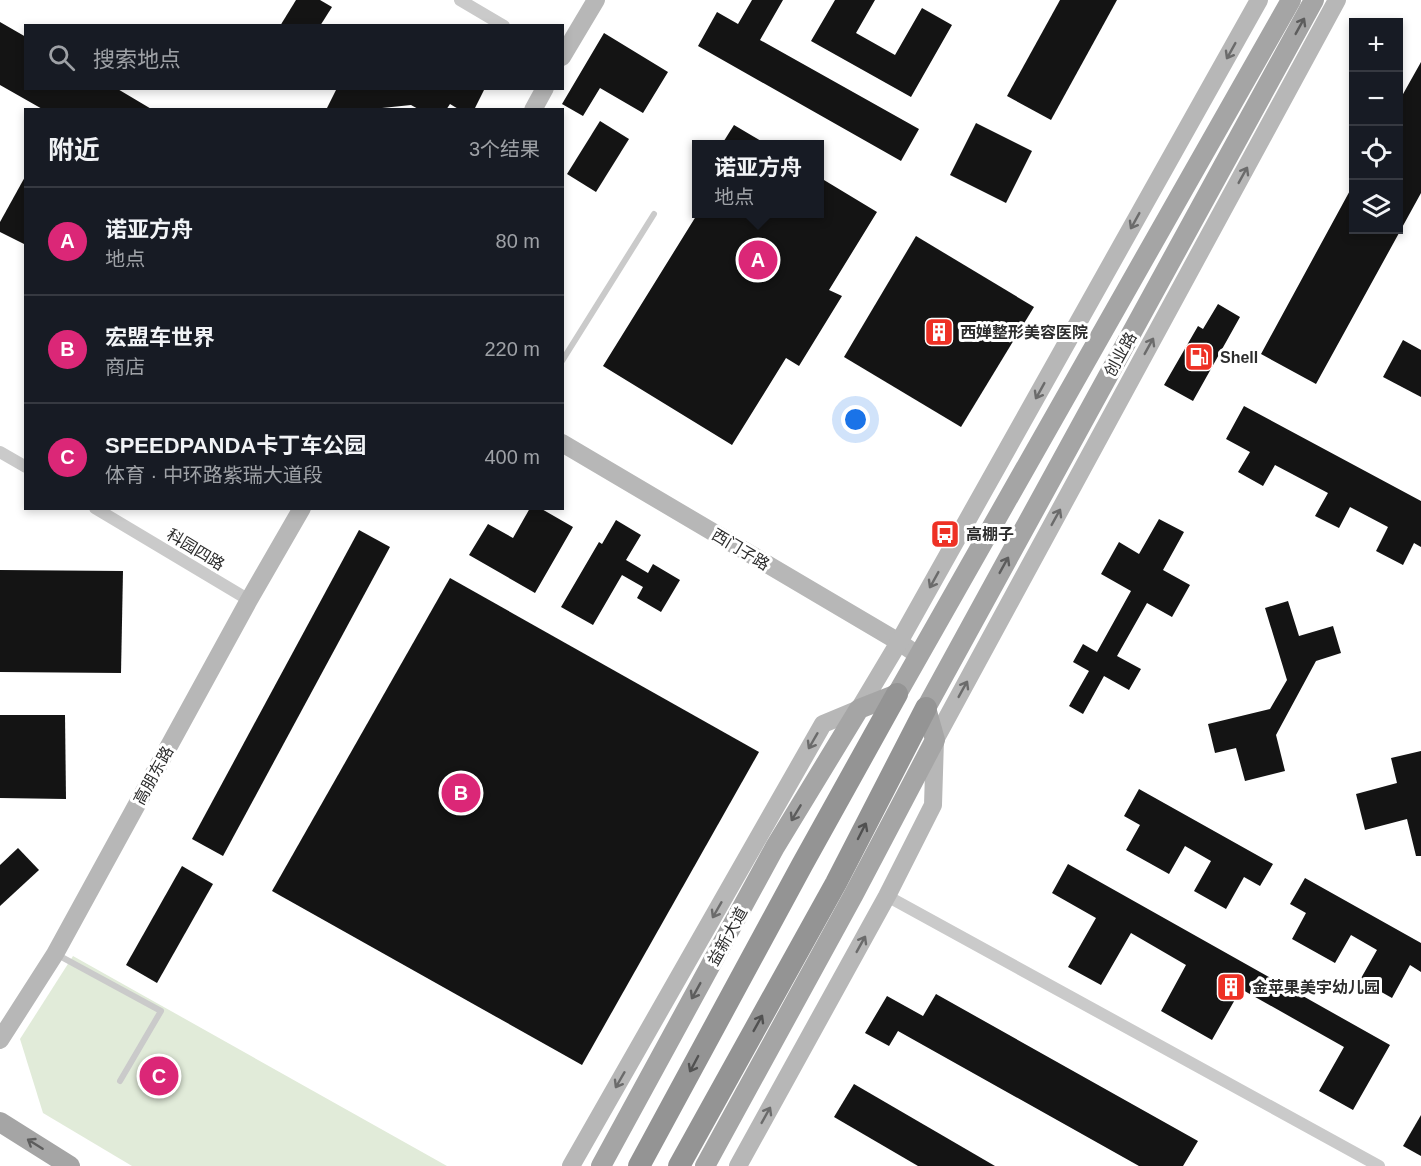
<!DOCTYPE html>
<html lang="zh">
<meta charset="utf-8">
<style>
:root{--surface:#171b24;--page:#20242c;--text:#f1f3f6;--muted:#9ea1a6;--line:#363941;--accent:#db2777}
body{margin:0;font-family:Arial,"Noto Sans SC",sans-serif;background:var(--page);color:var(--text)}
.controls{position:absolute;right:18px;top:18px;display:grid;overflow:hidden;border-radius:0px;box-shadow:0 3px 9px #0003}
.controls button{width:54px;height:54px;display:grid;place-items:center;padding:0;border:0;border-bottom:2px solid var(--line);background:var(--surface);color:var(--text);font:30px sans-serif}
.you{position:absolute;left:856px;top:420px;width:21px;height:21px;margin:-15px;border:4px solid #fff;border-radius:50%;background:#1a73e8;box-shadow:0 0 0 9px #1a73e833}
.badge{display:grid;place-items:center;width:39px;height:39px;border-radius:50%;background:var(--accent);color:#fff;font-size:20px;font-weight:700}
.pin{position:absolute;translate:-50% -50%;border:3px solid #fff;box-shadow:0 2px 6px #0006}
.popup{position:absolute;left:692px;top:140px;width:132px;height:78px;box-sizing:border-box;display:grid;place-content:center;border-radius:0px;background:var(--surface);filter:drop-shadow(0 2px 4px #0005);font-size:20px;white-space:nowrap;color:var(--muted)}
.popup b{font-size:22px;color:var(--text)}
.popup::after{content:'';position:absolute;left:50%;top:100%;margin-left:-12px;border:12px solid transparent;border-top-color:var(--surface)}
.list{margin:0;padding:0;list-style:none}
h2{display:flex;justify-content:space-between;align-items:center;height:78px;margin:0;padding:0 24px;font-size:26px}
h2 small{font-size:20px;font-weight:400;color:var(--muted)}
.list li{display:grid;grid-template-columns:39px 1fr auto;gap:18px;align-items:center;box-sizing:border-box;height:108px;padding:0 24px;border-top:2px solid var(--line)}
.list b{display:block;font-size:22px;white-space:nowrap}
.list p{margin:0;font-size:20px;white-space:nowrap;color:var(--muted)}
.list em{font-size:20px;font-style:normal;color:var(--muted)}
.icon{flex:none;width:33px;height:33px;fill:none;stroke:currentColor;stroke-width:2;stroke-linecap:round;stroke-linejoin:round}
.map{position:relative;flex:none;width:1421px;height:1166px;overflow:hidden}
.search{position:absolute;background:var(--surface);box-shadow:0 3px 9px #0003;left:24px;top:24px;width:540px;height:66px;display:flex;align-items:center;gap:15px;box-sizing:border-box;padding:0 21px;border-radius:0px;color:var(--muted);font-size:22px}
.panel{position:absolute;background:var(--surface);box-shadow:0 3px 9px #0003;left:24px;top:108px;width:540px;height:402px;border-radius:0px}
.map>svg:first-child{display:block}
.green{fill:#e1ebd9}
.building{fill:#141414}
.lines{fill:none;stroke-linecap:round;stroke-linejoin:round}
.lane{stroke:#cacaca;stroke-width:6}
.street{stroke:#cacaca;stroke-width:12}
.secondary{stroke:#b7b7b7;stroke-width:18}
.primary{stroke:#a5a5a5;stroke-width:20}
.highway{stroke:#949494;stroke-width:22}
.oneway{stroke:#5d5d5d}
.oneway2{stroke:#6b6b6b}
.oneway3{stroke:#515151}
.labels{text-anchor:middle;stroke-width:6;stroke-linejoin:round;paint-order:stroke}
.poi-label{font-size:16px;font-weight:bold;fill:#2d2d2d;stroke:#fff;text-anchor:start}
.street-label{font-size:16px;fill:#2d2d2d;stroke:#fff}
</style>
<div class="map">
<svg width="1421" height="1166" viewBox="0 0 1421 1166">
<rect width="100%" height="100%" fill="#fff"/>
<path class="green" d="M 73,956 L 447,1166 L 132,1166 L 43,1113 L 20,1039 Z"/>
<g class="building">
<path d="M 296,0 L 320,0 L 332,7 L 320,26 L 280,26 Z"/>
<path d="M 752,0 L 783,0 L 760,40 L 919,129 L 901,161 L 698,46 L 717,12 L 738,24 Z"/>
<path d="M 835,0 L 875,0 L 856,33 L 895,55 L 922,8 L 952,25 L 911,97 L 811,41 Z"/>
<path d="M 1060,0 L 1117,0 L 1051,120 L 1007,96 Z"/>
<path d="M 0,22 L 26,37 L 26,88 L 116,88 L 153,110 L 44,110 L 0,85 Z"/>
<path d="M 604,33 L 668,72 L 643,113 L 600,88 L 583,116 L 562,104 Z"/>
<path d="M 1421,62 L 1421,193 L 1316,384 L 1261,354 L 1353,185 L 1353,230 L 1398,230 L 1398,103 Z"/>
<path d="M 337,88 L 485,88 L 474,110 L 460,110 L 450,104 L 446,110 L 420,110 L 411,105 L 382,108 L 381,110 L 326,110 Z"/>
<path d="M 600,121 L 629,139 L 596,192 L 567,174 Z"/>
<path d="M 976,123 L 1032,151 L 1006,203 L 950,175 Z"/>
<path d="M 734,125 L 766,144 L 722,144 Z"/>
<path d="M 26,175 L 26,245 L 0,232 L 0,222 Z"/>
<path d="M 819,177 L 877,212 L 829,290 L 842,296 L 799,366 L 786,358 L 732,445 L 603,366 L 698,213 L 819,213 Z"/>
<path d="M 916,236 L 1034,307 L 961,427 L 844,357 Z"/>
<path d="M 1218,304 L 1240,317 L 1193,401 L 1164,385 L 1198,326 L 1203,329 Z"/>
<path d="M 1403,340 L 1421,350 L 1421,397 L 1383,377 Z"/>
<path d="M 1244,406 L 1421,501 L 1421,547 L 1414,543 L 1403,565 L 1376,551 L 1388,527 L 1350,507 L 1339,528 L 1315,516 L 1328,493 L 1275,465 L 1263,486 L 1238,472 L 1250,452 L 1226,439 Z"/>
<path d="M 530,508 L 540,508 L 573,527 L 535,593 L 469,555 L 488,524 L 513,538 Z"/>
<path d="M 1159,519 L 1184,532 L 1163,570 L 1190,585 L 1172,617 L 1147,603 L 1117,656 L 1141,669 L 1129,690 L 1104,676 L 1083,714 L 1069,706 L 1089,671 L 1073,662 L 1083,644 L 1097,652 L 1131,591 L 1101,574 L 1119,542 L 1139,554 Z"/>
<path d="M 616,520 L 641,535 L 626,560 L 648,573 L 653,564 L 680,580 L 661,612 L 637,598 L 643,587 L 622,575 L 593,625 L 561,607 L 599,542 L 602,544 Z"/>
<path d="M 359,530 L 390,547 L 223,856 L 192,839 Z"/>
<path d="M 0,570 L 123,571 L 121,673 L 0,672 Z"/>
<path d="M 450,578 L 759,752 L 582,1065 L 272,891 Z"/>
<path d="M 1288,601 L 1299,636 L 1333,626 L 1341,653 L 1316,661 L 1276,735 L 1285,771 L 1245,781 L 1236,748 L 1215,753 L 1208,724 L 1270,709 L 1287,680 L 1265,608 Z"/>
<path d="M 0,715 L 65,715 L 66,799 L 0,798 Z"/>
<path d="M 1421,751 L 1421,856 L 1416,856 L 1407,819 L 1365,830 L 1356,794 L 1397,783 L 1391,758 Z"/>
<path d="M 1139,789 L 1273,864 L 1260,886 L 1244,877 L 1226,909 L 1194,891 L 1211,861 L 1185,846 L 1169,874 L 1126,850 L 1140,825 L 1124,816 Z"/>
<path d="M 18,848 L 39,870 L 0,906 L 0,865 Z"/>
<path d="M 1068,864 L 1390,1045 L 1353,1110 L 1319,1091 L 1344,1047 L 1241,989 L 1212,1040 L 1161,1011 L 1186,965 L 1131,933 L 1101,985 L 1068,967 L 1096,918 L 1052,893 Z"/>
<path d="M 182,866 L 213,884 L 157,983 L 126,965 Z"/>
<path d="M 1305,878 L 1421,943 L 1421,972 L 1410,965 L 1392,998 L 1360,980 L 1377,950 L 1351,935 L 1335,963 L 1292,939 L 1306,913 L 1290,904 Z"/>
<path d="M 936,994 L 1198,1141 L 1183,1166 L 1139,1166 L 898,1031 L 889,1046 L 865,1033 L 887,996 L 923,1016 Z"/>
<path d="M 854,1084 L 995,1166 L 918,1166 L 834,1117 Z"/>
<path d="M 1421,1115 L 1421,1156 L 1403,1146 Z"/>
</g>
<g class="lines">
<g class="lane">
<path d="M 562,361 L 654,214"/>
<path d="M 56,954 L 161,1011 L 120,1081"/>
</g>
<g class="street">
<path d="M 460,0 L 504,26"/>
<path d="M 0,452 L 26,467"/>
<path d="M 95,508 L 249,600"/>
<path d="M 887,896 L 1379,1166"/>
</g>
<g class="secondary">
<path d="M 562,57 L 596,0"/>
<path d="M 533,110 L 545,88"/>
<path d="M 562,443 L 899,642 L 919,656"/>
<path d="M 0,1040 L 55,954 L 249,600 L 302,508"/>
<path d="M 571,1166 L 823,724 L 859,709 L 899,642 L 1259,0"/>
<path d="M 738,1166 L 887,896 L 933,805 L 935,740 L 1337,0"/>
</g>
<g class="primary">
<path d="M 0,1122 L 70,1166"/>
<path d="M 601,1166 L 775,847 L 859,709 L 897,694 L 1291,0"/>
<path d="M 705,1166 L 854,894 L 935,740 L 926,708 L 1314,0"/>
</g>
<g class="highway">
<path d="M 639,1166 L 802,865 L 897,694"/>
<path d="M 679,1166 L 836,883 L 926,708"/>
</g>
</g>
<defs><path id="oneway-shaft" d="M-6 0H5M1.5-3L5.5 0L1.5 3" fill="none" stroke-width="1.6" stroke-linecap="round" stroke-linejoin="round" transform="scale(1.5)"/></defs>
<g class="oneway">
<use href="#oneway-shaft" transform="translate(1300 26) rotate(-61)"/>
<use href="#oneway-shaft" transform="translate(1004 565) rotate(-61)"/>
<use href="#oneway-shaft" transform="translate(796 813) rotate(121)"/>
<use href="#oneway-shaft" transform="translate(696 991) rotate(119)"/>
<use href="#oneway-shaft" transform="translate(35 1144) rotate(-148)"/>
</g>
<g class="oneway2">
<use href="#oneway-shaft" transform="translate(1231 51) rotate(119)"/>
<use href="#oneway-shaft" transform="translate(1243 175) rotate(-61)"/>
<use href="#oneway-shaft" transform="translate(1135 221) rotate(119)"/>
<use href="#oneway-shaft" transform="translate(1149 346) rotate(-61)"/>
<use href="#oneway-shaft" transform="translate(1040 391) rotate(119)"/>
<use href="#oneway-shaft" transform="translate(1056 517) rotate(-61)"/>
<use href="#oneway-shaft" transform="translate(934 580) rotate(119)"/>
<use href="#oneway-shaft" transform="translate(963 689) rotate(-61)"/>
<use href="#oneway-shaft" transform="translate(813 741) rotate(120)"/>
<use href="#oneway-shaft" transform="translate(717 910) rotate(120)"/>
<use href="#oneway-shaft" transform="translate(861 944) rotate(-61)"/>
<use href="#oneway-shaft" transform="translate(620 1080) rotate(120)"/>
<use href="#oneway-shaft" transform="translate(766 1115) rotate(-61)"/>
</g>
<g class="oneway3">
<use href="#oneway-shaft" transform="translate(862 831) rotate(-63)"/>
<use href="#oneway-shaft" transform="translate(758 1023) rotate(-61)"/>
<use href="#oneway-shaft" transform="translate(694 1064) rotate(118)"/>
</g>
<defs>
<g id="building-square" transform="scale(1.5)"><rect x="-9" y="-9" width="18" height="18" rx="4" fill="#ee3125" stroke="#fff"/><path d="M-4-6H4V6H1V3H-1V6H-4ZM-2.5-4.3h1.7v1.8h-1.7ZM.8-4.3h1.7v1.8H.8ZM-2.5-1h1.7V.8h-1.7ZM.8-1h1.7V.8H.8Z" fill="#fff"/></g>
<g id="fuel-square" transform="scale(1.5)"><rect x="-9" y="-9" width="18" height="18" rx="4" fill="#ee3125" stroke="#fff"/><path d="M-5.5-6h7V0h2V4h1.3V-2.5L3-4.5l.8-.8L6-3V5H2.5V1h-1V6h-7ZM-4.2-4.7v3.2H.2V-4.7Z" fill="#fff"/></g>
<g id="bus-square" transform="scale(1.5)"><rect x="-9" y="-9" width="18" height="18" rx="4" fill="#ee3125" stroke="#fff"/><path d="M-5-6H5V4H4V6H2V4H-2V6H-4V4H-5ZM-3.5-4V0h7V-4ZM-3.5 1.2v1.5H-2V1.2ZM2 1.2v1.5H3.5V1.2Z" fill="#fff"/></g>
</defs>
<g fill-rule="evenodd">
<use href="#building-square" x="939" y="332"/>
<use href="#fuel-square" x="1199" y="357"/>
<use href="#bus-square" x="945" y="534"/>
<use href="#building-square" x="1231" y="987"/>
</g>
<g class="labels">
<g class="poi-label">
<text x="960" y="338">西婵整形美容医院</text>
<text x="1220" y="363">Shell</text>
<text x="966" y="540">高棚子</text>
<text x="1252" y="993">金苹果美宇幼儿园</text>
</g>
<g class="street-label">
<text transform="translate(1120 354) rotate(-61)" y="6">创业路</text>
<text transform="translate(196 549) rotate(31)" y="6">科园四路</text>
<text transform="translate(741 549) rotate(31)" y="6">西门子路</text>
<text transform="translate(153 775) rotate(-61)" y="6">高朋东路</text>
<text transform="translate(727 936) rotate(-61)" y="6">益新大道</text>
</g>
</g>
</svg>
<div class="controls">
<button>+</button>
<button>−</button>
<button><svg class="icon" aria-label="locate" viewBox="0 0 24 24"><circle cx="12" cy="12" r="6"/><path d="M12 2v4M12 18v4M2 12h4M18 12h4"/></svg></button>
<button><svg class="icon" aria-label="layers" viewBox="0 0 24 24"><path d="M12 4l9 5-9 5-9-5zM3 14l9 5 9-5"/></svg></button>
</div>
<div class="you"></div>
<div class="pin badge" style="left:758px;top:260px">A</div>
<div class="popup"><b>诺亚方舟</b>地点</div>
<div class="pin badge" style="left:461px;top:793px">B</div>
<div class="pin badge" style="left:159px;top:1076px">C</div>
<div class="search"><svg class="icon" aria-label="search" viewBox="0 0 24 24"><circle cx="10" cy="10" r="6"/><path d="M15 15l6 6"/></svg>搜索地点</div>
<section class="panel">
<h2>附近<small>3个结果</small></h2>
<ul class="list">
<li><span class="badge">A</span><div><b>诺亚方舟</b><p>地点</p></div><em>80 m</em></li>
<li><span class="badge">B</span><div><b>宏盟车世界</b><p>商店</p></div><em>220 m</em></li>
<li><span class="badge">C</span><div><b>SPEEDPANDA卡丁车公园</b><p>体育 · 中环路紫瑞大道段</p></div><em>400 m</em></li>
</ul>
</section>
</div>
